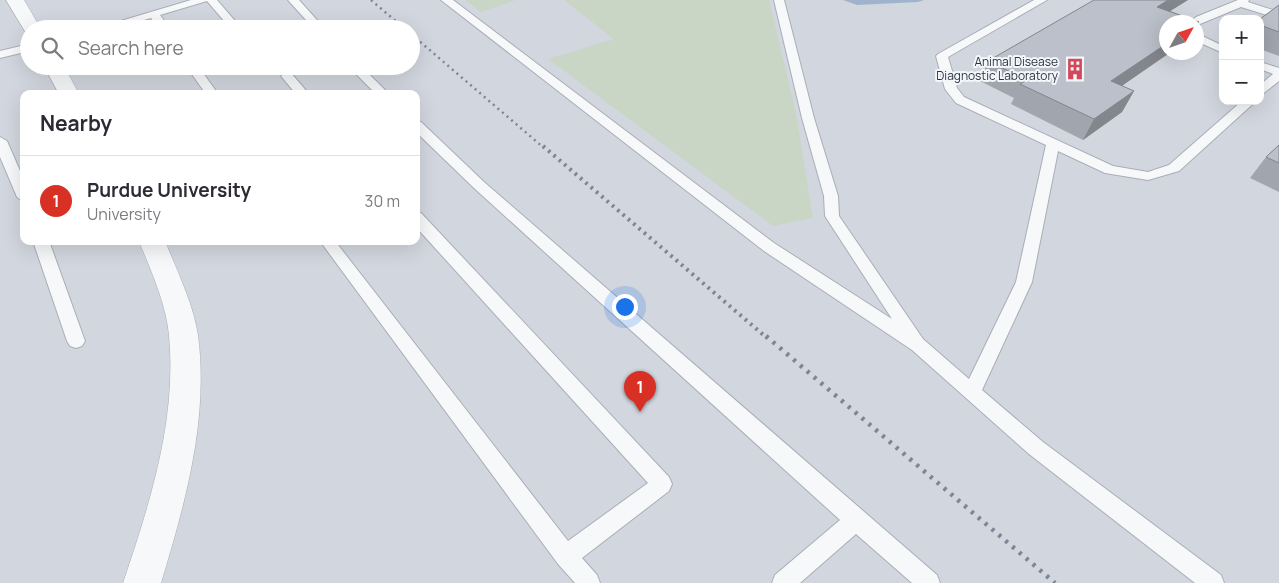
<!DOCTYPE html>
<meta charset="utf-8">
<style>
:root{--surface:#fff;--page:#f2f2f3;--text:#2b2b33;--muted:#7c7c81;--line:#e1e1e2;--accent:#d93025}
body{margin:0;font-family:Manrope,sans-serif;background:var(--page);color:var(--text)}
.controls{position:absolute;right:15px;top:15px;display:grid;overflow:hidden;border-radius:10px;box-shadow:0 5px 20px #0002}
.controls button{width:45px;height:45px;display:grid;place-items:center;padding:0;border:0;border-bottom:1px solid var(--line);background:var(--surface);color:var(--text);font:25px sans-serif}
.compass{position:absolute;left:1159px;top:15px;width:45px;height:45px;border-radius:50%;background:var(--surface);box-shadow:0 5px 20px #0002;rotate:50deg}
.you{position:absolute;left:624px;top:306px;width:18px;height:18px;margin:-12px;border:4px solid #fff;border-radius:50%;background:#1a73e8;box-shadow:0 0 0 8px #1a73e833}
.badge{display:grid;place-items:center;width:32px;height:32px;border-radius:50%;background:var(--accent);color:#fff;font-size:16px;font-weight:700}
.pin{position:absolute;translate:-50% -41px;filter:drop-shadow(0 1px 2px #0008)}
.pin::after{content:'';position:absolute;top:26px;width:18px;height:15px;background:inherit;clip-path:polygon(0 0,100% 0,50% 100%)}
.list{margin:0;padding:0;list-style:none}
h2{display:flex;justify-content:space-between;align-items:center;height:65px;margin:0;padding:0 20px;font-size:21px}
h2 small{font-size:16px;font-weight:400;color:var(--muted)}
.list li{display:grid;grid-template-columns:32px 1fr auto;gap:15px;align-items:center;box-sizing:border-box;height:90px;padding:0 20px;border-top:1px solid var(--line)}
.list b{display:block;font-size:19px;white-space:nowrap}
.list p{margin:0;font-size:16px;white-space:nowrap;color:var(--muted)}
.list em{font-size:16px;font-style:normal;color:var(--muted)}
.icon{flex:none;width:28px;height:28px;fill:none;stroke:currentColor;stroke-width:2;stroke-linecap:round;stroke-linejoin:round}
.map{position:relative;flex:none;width:1279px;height:583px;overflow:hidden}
.search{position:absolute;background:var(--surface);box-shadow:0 5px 20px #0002;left:20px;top:20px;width:400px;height:55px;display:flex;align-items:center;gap:12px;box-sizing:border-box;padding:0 18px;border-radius:28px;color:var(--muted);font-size:19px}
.panel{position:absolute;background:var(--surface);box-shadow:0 5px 20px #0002;left:20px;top:90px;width:400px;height:155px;border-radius:10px}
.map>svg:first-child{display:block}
.built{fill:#d2d6de;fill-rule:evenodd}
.green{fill:#c9d6c5}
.water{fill:#9fb4cc}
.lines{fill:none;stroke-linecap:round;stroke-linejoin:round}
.service-casing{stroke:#a9aeb7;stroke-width:2}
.minor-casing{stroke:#a9aeb7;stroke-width:1}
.service{fill:#f7f8fa;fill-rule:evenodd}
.minor{fill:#f7f8fa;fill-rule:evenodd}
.rail-far2{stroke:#7d8696;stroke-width:2.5;stroke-dasharray:2 4;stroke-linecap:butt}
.rail-far1{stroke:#7d8696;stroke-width:4;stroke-dasharray:2.5 4.5;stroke-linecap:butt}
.rail{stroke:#7d8696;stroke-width:4.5;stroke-dasharray:3 6;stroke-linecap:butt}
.wall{fill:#a1a5ae}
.shaded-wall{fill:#83868d}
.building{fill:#bbc0ca;stroke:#83868d}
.labels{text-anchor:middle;stroke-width:4;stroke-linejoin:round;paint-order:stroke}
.far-poi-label{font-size:12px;fill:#2b3445;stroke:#f4f6f9;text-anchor:end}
</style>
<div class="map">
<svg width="1279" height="583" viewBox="0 0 1279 583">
<rect width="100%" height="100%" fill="#e4e7ec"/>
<path class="built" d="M 0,0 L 1279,0 L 1279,583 L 0,583 ZM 1223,19 L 1260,19 L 1260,101 L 1223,101 ZM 1166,22 L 1196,22 L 1196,52 L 1166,52 ZM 29,29 L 411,29 L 411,66 L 29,66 ZM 24,94 L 416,94 L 416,241 L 24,241 Z"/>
<g class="green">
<path d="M 465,0 L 516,0 L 481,12 Z"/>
<path d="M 564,0 L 769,0 L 796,113 L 813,218 L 773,226 L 548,59 L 614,39 Z"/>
</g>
<path class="water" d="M 843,0 L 924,0 L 918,2 L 857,5 Z"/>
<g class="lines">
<g class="service-casing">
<g id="service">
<path d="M 191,0 L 217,0 L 242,29 L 231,29 L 207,1 L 160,15 L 170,29 L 159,29 L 151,18 L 112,29 L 94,29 Z"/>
<path d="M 288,0 L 299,0 L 325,29 L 314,29 Z"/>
<path d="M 441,0 L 453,0 L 774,243 L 892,319 L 825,216 L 824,196 L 802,118 L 774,0 L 784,0 L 814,118 L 838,196 L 839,216 L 923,339 L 969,379 L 1016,282 L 1046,145 L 956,103 L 945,89 L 936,56 L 938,54 L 1034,0 L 1047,0 L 948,57 L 957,88 L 964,97 L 1113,166 L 1148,172 L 1169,165 L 1242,101 L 1256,101 L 1179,171 L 1148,180 L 1105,173 L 1058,151 L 1032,282 L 982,390 L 1043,442 L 1221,575 L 1224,583 L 1195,583 L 1029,454 L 912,350 L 764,251 Z"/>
<path d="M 1238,0 L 1249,0 L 1248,2 L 1279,12 L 1279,19 L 1241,7 L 1200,24 L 1191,22 L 1196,17 Z"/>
<path d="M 1196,33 L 1223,46 L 1223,53 L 1196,41 Z"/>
<path d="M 29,44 L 29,51 L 0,58 L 0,51 Z"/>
<path d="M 1260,62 L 1279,68 L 1279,81 L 1260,96 L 1260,85 L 1273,74 L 1260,69 Z"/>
<path d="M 186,66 L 198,66 L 216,91 L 214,94 L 206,94 Z"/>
<path d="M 348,66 L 361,66 L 389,94 L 376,94 Z"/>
<path d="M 287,72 L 291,73 L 309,94 L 296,94 L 281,76 Z"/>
<path d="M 416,121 L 421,122 L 484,182 L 937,575 L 940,583 L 912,583 L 856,534 L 800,583 L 772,583 L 775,575 L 840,520 L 474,188 L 416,132 Z"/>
<path d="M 0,137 L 7,141 L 24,180 L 24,202 L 17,197 L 0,157 Z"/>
<path d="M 416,212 L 421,213 L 669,477 L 672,484 L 669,491 L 582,558 L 597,575 L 600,583 L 575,583 L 558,564 L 320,241 L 335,241 L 568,541 L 648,483 L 416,227 Z"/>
<path d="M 33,241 L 49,241 L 85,341 L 82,346 L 76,348 L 70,346 L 67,341 Z"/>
</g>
</g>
<g class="minor-casing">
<g id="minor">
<path d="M 6,0 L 24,0 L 41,29 L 29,29 L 29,34 L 26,33 Z"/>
<path d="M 44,66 L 64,66 L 79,94 L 59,94 Z"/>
<path d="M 139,241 L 165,241 C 177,271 193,303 198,335 C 209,420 185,503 161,583 L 123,583 C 150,503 177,420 169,335 C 166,303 151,271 139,241 Z"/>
</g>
</g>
<use href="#service" class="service"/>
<use href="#minor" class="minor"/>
<g class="rail-far2">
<path d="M 371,0 L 405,29"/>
<path d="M 411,34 L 544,148"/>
</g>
<path class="rail-far1" d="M 543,146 L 767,338"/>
<path class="rail" d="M 766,336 L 1055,583"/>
</g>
<g class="wall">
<path d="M 1188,0 L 1170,11 L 1199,22 L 1196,26 L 1196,22 L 1122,86 L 1134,91 L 1122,112 L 1083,140 L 1011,104 L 1014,98 L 980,81 L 988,61 Z"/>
<path d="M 1279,5 L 1279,56 L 1260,49 L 1260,19 Z"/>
<path d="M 1279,145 L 1279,192 L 1250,178 L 1266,157 Z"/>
</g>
<g class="shaded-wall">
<path d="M 1168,0 L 1188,0 L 1146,26 L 1157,7 Z"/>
<path d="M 1166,44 L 1166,52 L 1171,52 L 1100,101 L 1111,81 Z"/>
<path d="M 1134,91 L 1122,112 L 1083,140 L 1094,119 Z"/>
</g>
<g class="building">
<path d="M 1094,0 L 1168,0 L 1157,7 L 1199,22 L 1196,24 L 1196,22 L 1166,22 L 1166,44 L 1111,81 L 1134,91 L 1094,119 L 1020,84 L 1027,80 L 988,61 Z"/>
<path d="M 1279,5 L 1279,32 L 1260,25 L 1260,19 Z"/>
<path d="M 1279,145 L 1279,163 L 1266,157 Z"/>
</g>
<defs>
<g id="building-bare" transform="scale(1.725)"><path d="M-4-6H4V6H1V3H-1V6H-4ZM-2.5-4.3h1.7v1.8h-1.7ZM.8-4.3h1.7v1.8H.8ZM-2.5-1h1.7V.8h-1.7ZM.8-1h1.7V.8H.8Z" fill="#d1495b" stroke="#f4f6f9" stroke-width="2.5" paint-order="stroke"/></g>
</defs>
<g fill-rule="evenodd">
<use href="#building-bare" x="1075" y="69"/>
</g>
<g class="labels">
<g class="far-poi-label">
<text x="1058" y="66">Animal Disease<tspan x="1058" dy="14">Diagnostic Laboratory</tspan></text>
</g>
</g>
</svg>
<div class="controls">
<button>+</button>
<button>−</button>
</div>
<svg class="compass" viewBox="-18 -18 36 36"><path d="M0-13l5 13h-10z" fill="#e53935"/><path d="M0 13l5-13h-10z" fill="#7c7c81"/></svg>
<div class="you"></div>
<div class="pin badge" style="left:640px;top:412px">1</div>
<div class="search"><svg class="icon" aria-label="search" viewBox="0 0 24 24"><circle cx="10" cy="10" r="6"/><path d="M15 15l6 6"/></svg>Search here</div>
<section class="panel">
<h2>Nearby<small></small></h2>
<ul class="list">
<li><span class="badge">1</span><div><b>Purdue University</b><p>University</p></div><em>30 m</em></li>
</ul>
</section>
</div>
